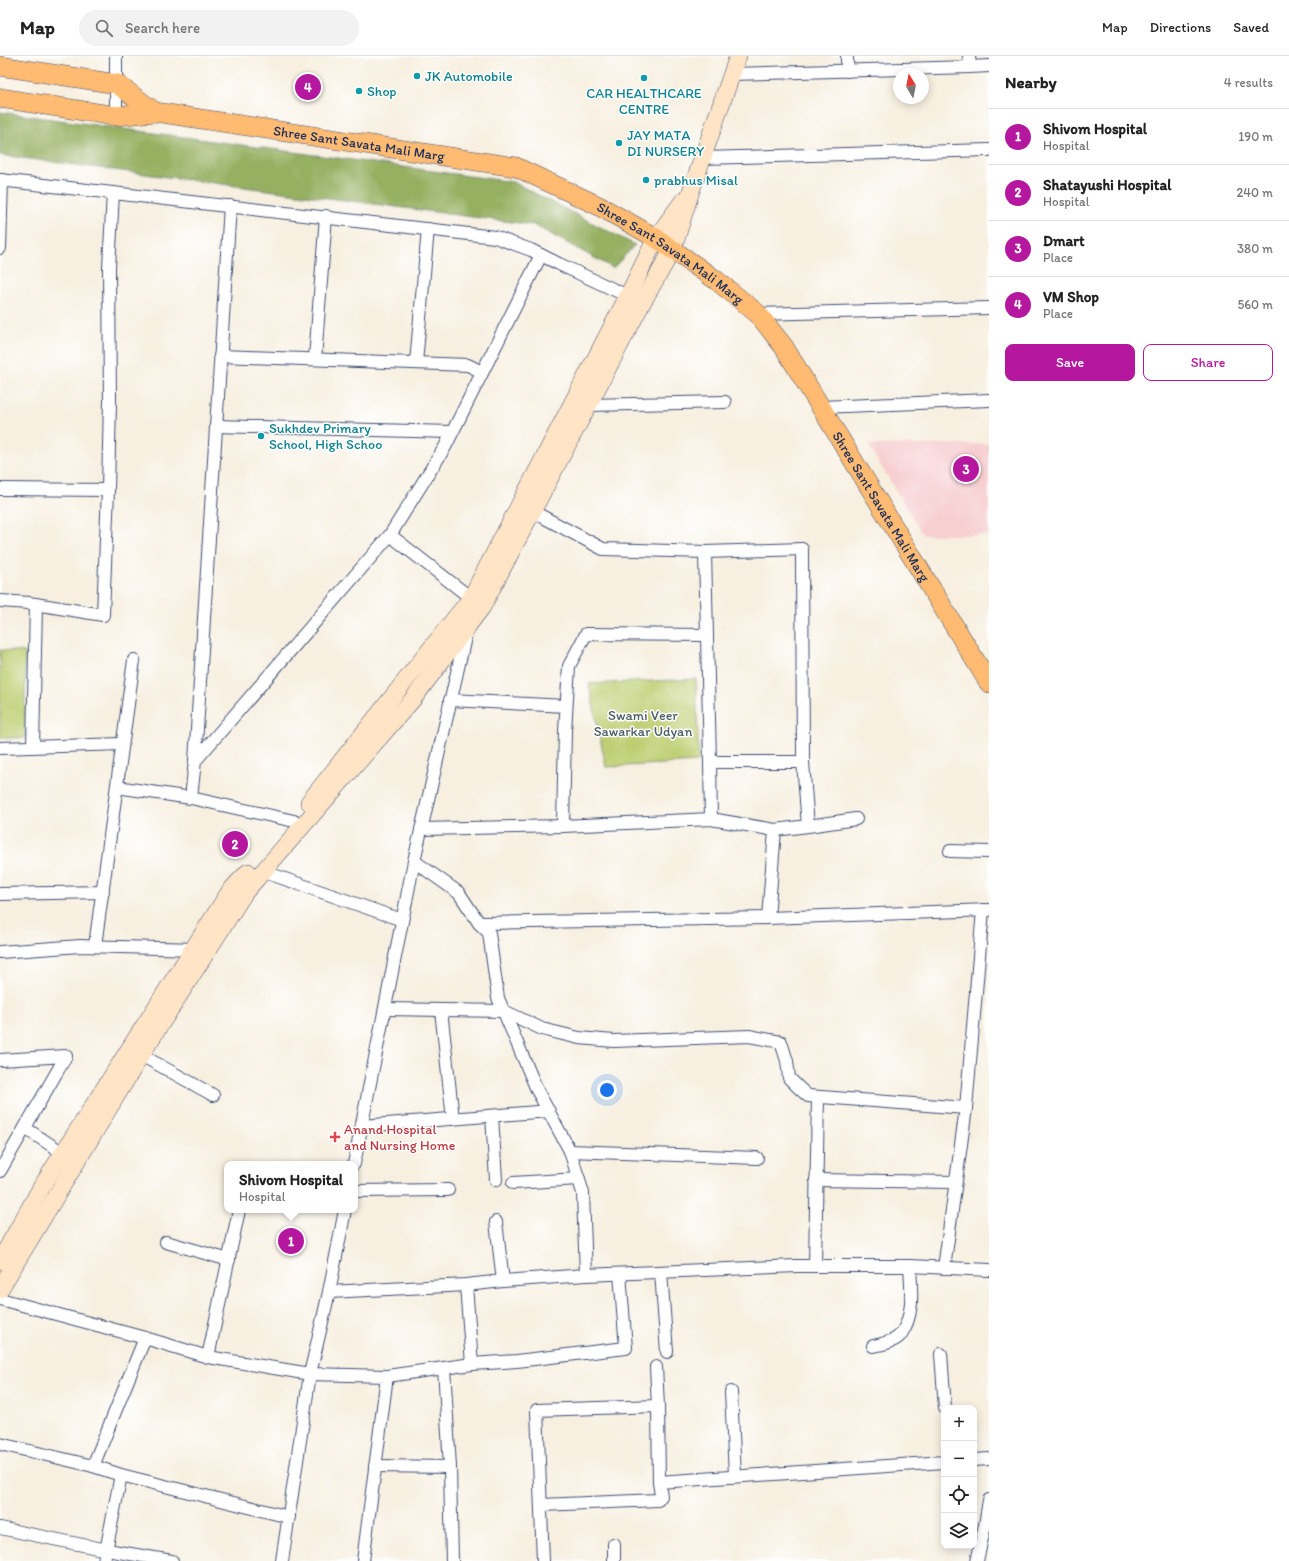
<!DOCTYPE html>
<meta charset="utf-8">
<style>
:root{--surface:#fff;--page:#f2f2f2;--text:#222;--muted:#767676;--line:#e0e0e0;--accent:#b5179e}
body{margin:0;font-family:Itim,sans-serif;background:var(--page);color:var(--text)}
.controls{position:absolute;right:12px;bottom:12px;display:grid;overflow:hidden;border-radius:8px;box-shadow:0 2px 10px #0003}
.controls button{width:36px;height:36px;display:grid;place-items:center;padding:0;border:0;border-bottom:1px solid var(--line);background:var(--surface);color:var(--text);font:20px sans-serif}
.compass{position:absolute;left:893px;top:12px;width:36px;height:36px;border-radius:50%;background:var(--surface);box-shadow:0 2px 10px #0003;rotate:350deg}
.you{position:absolute;left:607px;top:1034px;width:14px;height:14px;margin:-10px;border:3px solid #fff;border-radius:50%;background:#1a73e8;box-shadow:0 0 0 6px #1a73e833}
.badge{display:grid;place-items:center;width:26px;height:26px;border-radius:50%;background:var(--accent);color:#fff;font-size:13px;font-weight:700}
.pin{position:absolute;translate:-50% -50%;border:2px solid #fff;box-shadow:0 1px 4px #0006}
.popup{position:absolute;left:224px;top:1105px;width:134px;height:52px;box-sizing:border-box;display:grid;place-content:center;border-radius:8px;background:var(--surface);filter:drop-shadow(0 1px 3px #0005);font-size:13px;white-space:nowrap;color:var(--muted)}
.popup b{font-size:15px;color:var(--text)}
.popup::after{content:'';position:absolute;left:50%;top:100%;margin-left:-8px;border:8px solid transparent;border-top-color:var(--surface)}
.list{margin:0;padding:0;list-style:none}
h2{display:flex;justify-content:space-between;align-items:center;height:52px;margin:0;padding:0 16px;font-size:17px}
h2 small{font-size:13px;font-weight:400;color:var(--muted)}
.list li{display:grid;grid-template-columns:26px 1fr auto;gap:12px;align-items:center;box-sizing:border-box;height:56px;padding:0 16px;border-top:1px solid var(--line)}
.list b{display:block;font-size:15px;white-space:nowrap}
.list p{margin:0;font-size:13px;white-space:nowrap;color:var(--muted)}
.list em{font-size:13px;font-style:normal;color:var(--muted)}
.actions{display:flex;gap:8px;padding:12px 16px}
.actions a{flex:1;padding:9px 0;border:1px solid var(--accent);border-radius:8px;text-align:center;font-size:14px;color:var(--accent)}
.actions .main{background:var(--accent);color:#fff}
.icon{flex:none;width:22px;height:22px;fill:none;stroke:currentColor;stroke-width:2;stroke-linecap:round;stroke-linejoin:round}
.map{position:relative;flex:none;width:989px;height:1505px;overflow:hidden}
header{display:flex;align-items:center;gap:24px;box-sizing:border-box;height:56px;padding:0 20px;background:var(--surface);border-bottom:1px solid var(--line)}
header strong{font-size:19px}
nav{display:flex;gap:22px;margin-inline-start:auto;font-size:14px}
.search{width:280px;height:36px;background:var(--page);display:flex;align-items:center;gap:10px;box-sizing:border-box;padding:0 14px;border-radius:22px;color:var(--muted);font-size:15px}
main{display:flex}
aside{flex:1;background:var(--surface)}
.map>svg:first-child{display:block}
.built{fill:#f7cfd1}
.green{fill:#bdcd70;stroke:#6c7e67}
.forest{fill:#96b062;stroke:#587060}
.lines{fill:none;stroke-linecap:round;stroke-linejoin:round}
.minor-casing{stroke:#3c4c71;stroke-width:14}
.secondary-casing{stroke:#3c4c71;stroke-width:18}
.primary-casing{stroke:#3c4c71;stroke-width:20}
.minor{stroke:#fff;stroke-width:12}
.secondary{stroke:#ffe4c6;stroke-width:17}
.primary{stroke:#ffbb71;stroke-width:19}
.culture-dot{fill:#0f9aa8;stroke:#fff;stroke-width:1.5}
.health-dot{fill:#e0444e;stroke:#fff;stroke-width:1.5}
.labels{text-anchor:middle;stroke-width:3;stroke-linejoin:round;paint-order:stroke}
.culture-label{font-size:14px;fill:#0d838f;stroke:#fff;text-anchor:start}
.street-label{font-size:14px;fill:#1b2f5e;stroke:#fff}
.park-label{font-size:14px;fill:#4c5e63;stroke:#fff}
.health-label{font-size:14px;fill:#be3a42;stroke:#fff;text-anchor:start}
</style>
<header>
<strong>Map</strong>
<div class="search"><svg class="icon" aria-label="search" viewBox="0 0 24 24"><circle cx="10" cy="10" r="6"/><path d="M15 15l6 6"/></svg>Search here</div>
<nav><a>Map</a><a>Directions</a><a>Saved</a></nav>
</header>
<main>
<div class="map">
<svg width="989" height="1505" viewBox="0 0 989 1505">
<rect width="100%" height="100%" fill="#fff"/>
<filter id="ink" filterUnits="userSpaceOnUse"><feTurbulence type="fractalNoise" baseFrequency=".025" numOctaves="2"/><feDisplacementMap in="SourceGraphic" scale="8" xChannelSelector="R" yChannelSelector="G"/><feConvolveMatrix kernelMatrix="1 2 1 2 8 2 1 2 1" color-interpolation-filters="sRGB"/></filter>
<filter id="wash" filterUnits="userSpaceOnUse"><feTurbulence type="fractalNoise" baseFrequency=".012" numOctaves="4" result="noise"/><feDisplacementMap in="SourceGraphic" scale="16" xChannelSelector="R" yChannelSelector="G"/><feGaussianBlur stdDeviation="0.9" result="paint"/><feColorMatrix in="noise" values="0 0 0 0 0 0 0 0 0 0 0 0 0 0 0 0 0 1.4 0 .05"/><feComposite in="paint" operator="in"/></filter>
<g filter="url(#wash)">
<rect width="100%" height="100%" fill="#f7efdf"/>
<path class="built" d="M 989,388 L 989,479 L 923,479 L 868,389 Z"/>
<g class="green">
<path d="M 0,594 L 25,596 L 25,682 L 0,682 Z"/>
<path d="M 696,623 L 699,706 L 606,711 L 589,628 Z"/>
</g>
<path class="forest" d="M 0,56 L 513,126 L 635,189 L 613,212 L 534,169 L 0,99 Z"/>
</g>
<g filter="url(#ink)">
<g class="lines">
<g class="minor-casing">
<g id="minor">
<path d="M 969,0 L 970,11 L 989,10"/>
<path d="M 847,15 L 847,0"/>
<path d="M 731,18 L 970,11"/>
<path d="M 116,60 L 116,0"/>
<path d="M 702,102 L 989,94"/>
<path d="M 0,124 L 495,181 L 531,194 L 559,208 L 634,243"/>
<path d="M 0,192 L 2,124"/>
<path d="M 758,258 L 989,252"/>
<path d="M 220,300 L 468,309 L 482,316"/>
<path d="M 315,303 L 326,160"/>
<path d="M 416,307 L 428,173"/>
<path d="M 588,349 L 725,346"/>
<path d="M 821,351 L 989,344"/>
<path d="M 216,370 L 452,376"/>
<path d="M 0,433 L 108,434 L 103,559 L 29,547 L 0,545"/>
<path d="M 108,434 L 110,346 L 109,212 L 113,137"/>
<path d="M 532,455 L 603,493 L 705,496 L 710,706 L 803,706 L 808,770 L 775,774"/>
<path d="M 390,479 L 476,546"/>
<path d="M 705,496 L 802,493 L 803,706"/>
<path d="M 450,644 L 566,650"/>
<path d="M 33,691 L 36,548"/>
<path d="M 0,692 L 122,688"/>
<path d="M 195,705 L 230,150"/>
<path d="M 710,706 L 711,763"/>
<path d="M 117,731 L 191,742"/>
<path d="M 294,765 L 191,742 L 195,705 L 390,479 L 445,391 L 541,199"/>
<path d="M 563,770 L 565,675 L 569,610 L 586,578 L 707,579"/>
<path d="M 808,770 L 856,763"/>
<path d="M 421,773 L 563,770 L 711,763 L 775,774 L 768,862"/>
<path d="M 950,795 L 989,796"/>
<path d="M 262,815 L 402,864"/>
<path d="M 0,838 L 103,836"/>
<path d="M 479,867 L 768,862 L 989,854"/>
<path d="M 95,890 L 134,604"/>
<path d="M 0,896 L 80,890 L 198,893"/>
<path d="M 385,953 L 504,955 L 542,973 L 579,982 L 614,985 L 749,980 L 781,986 L 787,1005 L 789,1022 L 799,1032 L 808,1040 L 966,1052"/>
<path d="M 441,954 L 453,1063"/>
<path d="M 141,999 L 213,1039"/>
<path d="M 0,1004 L 66,1000 L 0,1115"/>
<path d="M 492,1060 L 496,1124"/>
<path d="M 362,1070 L 549,1055"/>
<path d="M 25,1072 L 63,1097"/>
<path d="M 570,1095 L 757,1102"/>
<path d="M 354,1108 L 414,805 L 466,577"/>
<path d="M 816,1124 L 955,1126"/>
<path d="M 513,1127 L 579,1123"/>
<path d="M 355,1135 L 448,1134"/>
<path d="M 239,1154 L 208,1301 L 145,1282 L 93,1410 L 121,1419 L 289,1461"/>
<path d="M 496,1166 L 503,1225"/>
<path d="M 166,1186 L 229,1204"/>
<path d="M 815,1210 L 818,1041"/>
<path d="M 944,1212 L 966,1052 L 983,854"/>
<path d="M 661,1216 L 667,1296"/>
<path d="M 586,1219 L 796,1210 L 910,1210 L 989,1214"/>
<path d="M 466,1229 L 472,1308"/>
<path d="M 329,1236 L 466,1229 L 503,1225 L 586,1219 L 583,1137 L 570,1095 L 537,1034 L 498,942 L 489,877 L 479,867 L 459,837 L 414,805"/>
<path d="M 0,1243 L 145,1282"/>
<path d="M 873,1290 C 882,1288 896,1286 901,1278 C 915,1258 911,1232 910,1210"/>
<path d="M 941,1298 L 945,1352"/>
<path d="M 208,1301 L 310,1318 L 329,1236 L 345,1154"/>
<path d="M 656,1311 L 658,1350"/>
<path d="M 444,1312 L 472,1308 L 517,1305 L 626,1292 L 620,1218"/>
<path d="M 387,1320 L 444,1312 L 450,1411 L 452,1505"/>
<path d="M 731,1336 L 735,1420"/>
<path d="M 0,1388 L 93,1410"/>
<path d="M 974,1404 L 989,1403"/>
<path d="M 375,1410 L 450,1411"/>
<path d="M 541,1449 L 658,1444 L 661,1440 L 659,1426"/>
<path d="M 0,1472 L 107,1494 L 172,1505"/>
<path d="M 614,1488 L 614,1505"/>
<path d="M 104,1505 L 121,1419"/>
<path d="M 282,1505 L 310,1318 L 387,1320 L 363,1505"/>
<path d="M 543,1505 L 537,1354 L 658,1350 L 659,1426 L 944,1406"/>
<path d="M 977,1505 L 985,1469 L 989,1444"/>
</g>
</g>
<g class="secondary-casing">
<g id="secondary">
<path d="M 309,746 L 471,542 L 628,240 L 656,182 L 683,145"/>
<path d="M 0,1205 L 42,1130 L 230,835 L 248,816"/>
<path d="M 0,1233 L 141,999 L 245,836 L 413,643 L 482,551 L 642,247 L 673,193 L 691,135 L 738,0"/>
</g>
</g>
<g class="primary-casing">
<g id="primary">
<path d="M 0,10 L 117,28 L 155,56"/>
<path id="s1" d="M 0,42 L 116,60 L 155,56 L 516,111 L 599,150 L 656,182 L 716,224 L 758,258 L 784,291 L 989,627"/>
</g>
</g>
<use href="#minor" class="minor"/>
<use href="#secondary" class="secondary"/>
<use href="#primary" class="primary"/>
</g>
</g>
<g class="culture-dot">
<circle cx="417" cy="20" r="4"/>
<circle cx="644" cy="22" r="4"/>
<circle cx="359" cy="35" r="4"/>
<circle cx="619" cy="87" r="4"/>
<circle cx="646" cy="124" r="4"/>
<circle cx="261" cy="380" r="4"/>
</g>
<path class="health-dot" d="M333 1075h4v4h4v4h-4v4h-4v-4h-4v-4h4z"/>
<g class="labels">
<g class="culture-label">
<text x="425" y="25">JK Automobile</text>
<text x="367" y="40">Shop</text>
<text x="644" y="42" text-anchor="middle">CAR HEALTHCARE<tspan x="644" dy="16">CENTRE</tspan></text>
<text x="627" y="84">JAY MATA<tspan x="627" dy="16">DI NURSERY</tspan></text>
<text x="654" y="129">prabhus Misal</text>
<text x="269" y="377">Sukhdev Primary<tspan x="269" dy="16">School, High Schoo</tspan></text>
</g>
<g class="street-label">
<text dy="5" stroke="none"><textPath href="#s1" startOffset="363">Shree Sant Savata Mali Marg</textPath></text>
<text dy="5" stroke="none"><textPath href="#s1" startOffset="699">Shree Sant Savata Mali Marg</textPath></text>
<text dy="5" stroke="none"><textPath href="#s1" startOffset="1035">Shree Sant Savata Mali Marg</textPath></text>
</g>
<g class="park-label">
<text x="643" y="664">Swami Veer<tspan x="643" dy="16">Sawarkar Udyan</tspan></text>
</g>
<g class="health-label">
<text x="344" y="1078">Anand Hospital<tspan x="344" dy="16">and Nursing Home</tspan></text>
</g>
</g>
</svg>
<div class="controls">
<button>+</button>
<button>−</button>
<button><svg class="icon" aria-label="locate" viewBox="0 0 24 24"><circle cx="12" cy="12" r="6"/><path d="M12 2v4M12 18v4M2 12h4M18 12h4"/></svg></button>
<button><svg class="icon" aria-label="layers" viewBox="0 0 24 24"><path d="M12 4l9 5-9 5-9-5zM3 14l9 5 9-5"/></svg></button>
</div>
<svg class="compass" viewBox="-18 -18 36 36"><path d="M0-13l5 13h-10z" fill="#e53935"/><path d="M0 13l5-13h-10z" fill="#767676"/></svg>
<div class="you"></div>
<div class="pin badge" style="left:291px;top:1185px">1</div>
<div class="popup"><b>Shivom Hospital</b>Hospital</div>
<div class="pin badge" style="left:235px;top:788px">2</div>
<div class="pin badge" style="left:966px;top:413px">3</div>
<div class="pin badge" style="left:308px;top:31px">4</div>
</div>
<aside>
<h2>Nearby<small>4 results</small></h2>
<ul class="list">
<li><span class="badge">1</span><div><b>Shivom Hospital</b><p>Hospital</p></div><em>190 m</em></li>
<li><span class="badge">2</span><div><b>Shatayushi Hospital</b><p>Hospital</p></div><em>240 m</em></li>
<li><span class="badge">3</span><div><b>Dmart</b><p>Place</p></div><em>380 m</em></li>
<li><span class="badge">4</span><div><b>VM Shop</b><p>Place</p></div><em>560 m</em></li>
</ul>
<div class="actions"><a class="main">Save</a><a>Share</a></div>
</aside>
</main>
